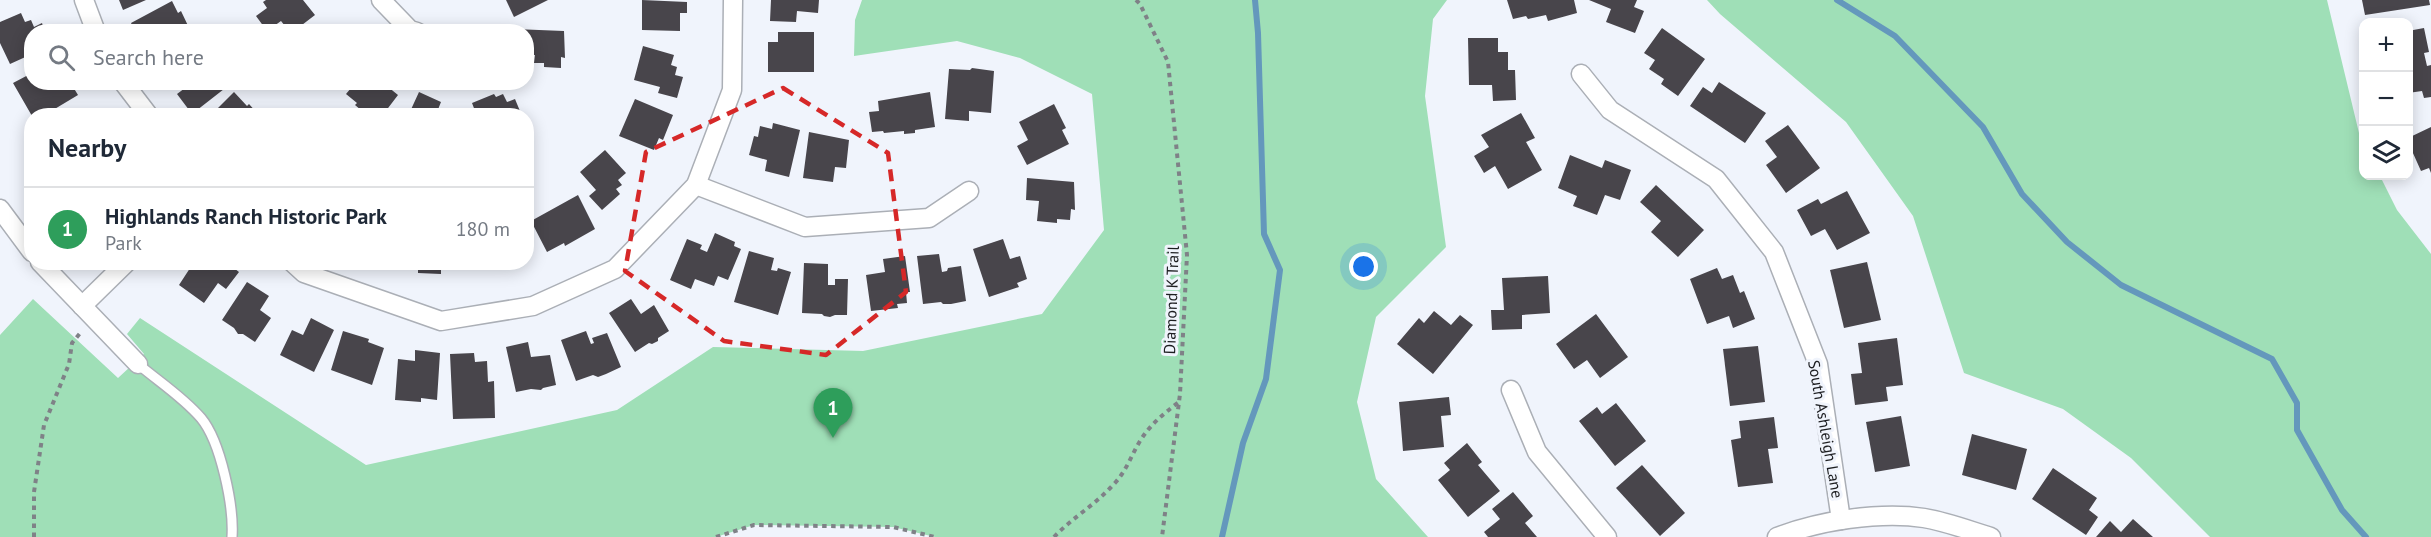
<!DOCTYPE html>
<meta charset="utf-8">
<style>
:root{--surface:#fff;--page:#f2f2f3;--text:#1f2937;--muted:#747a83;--line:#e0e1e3;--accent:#7c3aed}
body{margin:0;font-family:"PT Sans",sans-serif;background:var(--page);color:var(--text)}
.controls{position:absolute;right:18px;top:18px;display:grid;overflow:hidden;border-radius:12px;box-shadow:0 3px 15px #0003}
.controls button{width:54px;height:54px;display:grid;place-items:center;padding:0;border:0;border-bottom:2px solid var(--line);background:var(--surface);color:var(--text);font:30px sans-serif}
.you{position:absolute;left:1364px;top:267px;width:21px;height:21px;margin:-15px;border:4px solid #fff;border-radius:50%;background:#1a73e8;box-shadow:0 0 0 9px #1a73e833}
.badge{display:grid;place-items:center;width:39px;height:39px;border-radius:50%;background:var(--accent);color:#fff;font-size:20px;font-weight:700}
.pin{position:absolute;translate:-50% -50px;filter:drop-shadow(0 2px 3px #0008)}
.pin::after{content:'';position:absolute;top:32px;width:21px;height:18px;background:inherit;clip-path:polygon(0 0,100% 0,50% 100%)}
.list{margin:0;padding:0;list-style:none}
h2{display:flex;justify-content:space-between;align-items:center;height:78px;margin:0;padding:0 24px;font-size:26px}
h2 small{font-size:20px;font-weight:400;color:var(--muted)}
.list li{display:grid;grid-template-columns:39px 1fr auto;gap:18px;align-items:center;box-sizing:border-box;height:84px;padding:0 24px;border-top:2px solid var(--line)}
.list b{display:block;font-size:22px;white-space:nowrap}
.list p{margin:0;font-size:20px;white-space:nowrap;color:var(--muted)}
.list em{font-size:20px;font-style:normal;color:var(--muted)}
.icon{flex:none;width:33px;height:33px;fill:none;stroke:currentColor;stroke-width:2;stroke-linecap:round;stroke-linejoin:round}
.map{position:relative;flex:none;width:2431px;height:537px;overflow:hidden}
.search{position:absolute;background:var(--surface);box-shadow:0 3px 15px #0003;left:24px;top:24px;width:510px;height:66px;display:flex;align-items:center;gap:15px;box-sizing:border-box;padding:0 21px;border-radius:24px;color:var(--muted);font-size:22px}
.panel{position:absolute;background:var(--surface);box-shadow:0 3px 15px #0003;left:24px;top:108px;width:510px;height:162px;border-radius:24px}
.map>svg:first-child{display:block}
.green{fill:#9fdfb7}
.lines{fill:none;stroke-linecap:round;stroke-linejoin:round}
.stream{stroke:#6498bc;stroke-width:6}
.building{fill:#48454b}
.lane-casing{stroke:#abafb6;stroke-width:12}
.street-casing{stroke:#abafb6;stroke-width:21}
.path{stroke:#7f8187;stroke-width:4;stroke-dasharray:4.5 4.5;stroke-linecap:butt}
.lane{stroke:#fff;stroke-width:9}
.street{stroke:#fff;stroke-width:18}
.marked{fill:none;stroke:#d62828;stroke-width:4.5;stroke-dasharray:12 8;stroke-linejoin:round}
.labels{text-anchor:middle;stroke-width:6;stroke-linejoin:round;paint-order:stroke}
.street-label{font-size:16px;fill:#1d1e21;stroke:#f0f4fc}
</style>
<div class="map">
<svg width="2431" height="537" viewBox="0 0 2431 537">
<rect width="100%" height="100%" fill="#f0f4fc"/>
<g class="green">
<path d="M 862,0 L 1447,0 L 1433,19 L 1425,96 L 1446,247 L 1376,317 L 1357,402 L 1376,479 L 1428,537 L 935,537 L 893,527 L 754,525 L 716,537 L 0,537 L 0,335 L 33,299 L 118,378 L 144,354 L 127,334 L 140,318 L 366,465 L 617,410 L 713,347 L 863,351 L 1042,314 L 1104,230 L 1092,94 L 1020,58 L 957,41 L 854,56 L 855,20 Z"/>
<path d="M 1707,0 L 2327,0 L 2359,133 L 2363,141 L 2364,176 L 2380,176 L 2397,210 L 2431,254 L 2431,537 L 2210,537 L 2131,458 L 2063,409 L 1964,373 L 1913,216 L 1846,122 L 1720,14 Z"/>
</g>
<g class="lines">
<g class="stream">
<path d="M 1837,0 L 1895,36 L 1983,127 L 2022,194 L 2067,242 L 2121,285 L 2272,359 L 2297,403 L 2297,430 L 2342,510 L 2366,537"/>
<path d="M 1222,537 L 1243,443 L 1266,379 L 1280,270 L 1264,234 L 1258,33 L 1255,0"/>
</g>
</g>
<g class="building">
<path d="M 119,0 L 146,0 L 123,10 Z"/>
<path d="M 266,0 L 303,0 L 315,15 L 298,28 L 297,25 L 289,31 L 281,21 L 267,31 L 256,16 L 267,8 L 263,2 Z"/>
<path d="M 506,0 L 548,0 L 514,17 Z"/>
<path d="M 642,0 L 687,2 L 687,13 L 680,13 L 680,31 L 642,30 Z"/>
<path d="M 771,0 L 819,0 L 818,13 L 797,11 L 796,22 L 770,21 Z"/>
<path d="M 1507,0 L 1574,0 L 1577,13 L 1548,21 L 1546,15 L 1528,19 L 1526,16 L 1513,19 Z"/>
<path d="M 1589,0 L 1637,0 L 1634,7 L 1644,11 L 1635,33 L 1606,22 L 1611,9 Z"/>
<path d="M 2362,0 L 2429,0 L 2430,5 L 2365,15 Z"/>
<path d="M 172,1 L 178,13 L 181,11 L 191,32 L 135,32 L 131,23 Z"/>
<path d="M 21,13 L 25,22 L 31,20 L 34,27 L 42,23 L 45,32 L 32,32 L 32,54 L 10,64 L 0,43 L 0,22 Z"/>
<path d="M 1662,28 L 1705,59 L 1678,96 L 1661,84 L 1664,79 L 1649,69 L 1655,60 L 1644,53 Z"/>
<path d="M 2424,28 L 2429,52 L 2424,53 L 2427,66 L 2431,65 L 2431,97 L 2424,98 L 2422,91 L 2408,93 L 2408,31 Z"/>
<path d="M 514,29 L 564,31 L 565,58 L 561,57 L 561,68 L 544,67 L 544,63 L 534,63 L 535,55 L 526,55 L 526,32 L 514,32 Z"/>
<path d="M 778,32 L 814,32 L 814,72 L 768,72 L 768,42 L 778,42 Z"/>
<path d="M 1468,38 L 1498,38 L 1498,52 L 1508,52 L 1508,70 L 1515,70 L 1516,100 L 1493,101 L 1492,85 L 1469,85 Z"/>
<path d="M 643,46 L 674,55 L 671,65 L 677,67 L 675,75 L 683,77 L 677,98 L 658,93 L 660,87 L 634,80 Z"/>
<path d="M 972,68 L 994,71 L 991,113 L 969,111 L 969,121 L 945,119 L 949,69 L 970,70 Z"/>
<path d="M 32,73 L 32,82 L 70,82 L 78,95 L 43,116 L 32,116 L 13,83 Z"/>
<path d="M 181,82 L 233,82 L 192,114 L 177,94 L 185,88 Z"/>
<path d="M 356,82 L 382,82 L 398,95 L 382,116 L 368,116 L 355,105 L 357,103 L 346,94 Z"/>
<path d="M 1719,82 L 1766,113 L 1745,143 L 1690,106 L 1703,87 L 1712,93 Z"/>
<path d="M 234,92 L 247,106 L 249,104 L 260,116 L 210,116 Z"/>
<path d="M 419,92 L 441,102 L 437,112 L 445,116 L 408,116 Z"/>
<path d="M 930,92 L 935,127 L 915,130 L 915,133 L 904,134 L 904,131 L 884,133 L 883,131 L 872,132 L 869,112 L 879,111 L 878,101 Z"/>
<path d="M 494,94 L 496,97 L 503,94 L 507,102 L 515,99 L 522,116 L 477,116 L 472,103 Z"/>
<path d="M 635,99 L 673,115 L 663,140 L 659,138 L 654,150 L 619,136 Z"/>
<path d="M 1054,104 L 1066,128 L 1062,130 L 1069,144 L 1027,165 L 1017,146 L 1028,140 L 1019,122 Z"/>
<path d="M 1521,113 L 1535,138 L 1526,142 L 1542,170 L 1508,189 L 1495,166 L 1484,173 L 1474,156 L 1489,147 L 1481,135 Z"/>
<path d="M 773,123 L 800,130 L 789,177 L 765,171 L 767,160 L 749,155 L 754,136 L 758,137 L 760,126 L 772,129 Z"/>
<path d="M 1788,125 L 1820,168 L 1786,193 L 1766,165 L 1777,157 L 1765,141 Z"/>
<path d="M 2431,127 L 2431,173 L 2429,168 L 2421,171 L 2408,142 L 2408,138 Z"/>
<path d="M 809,132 L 849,140 L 846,168 L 835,167 L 833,182 L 803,178 Z"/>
<path d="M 605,150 L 626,173 L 618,180 L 622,185 L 616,189 L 620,194 L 602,210 L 589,196 L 596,190 L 580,172 Z"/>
<path d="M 1570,155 L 1602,168 L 1605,160 L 1631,170 L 1620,200 L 1605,195 L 1597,215 L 1573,206 L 1577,196 L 1558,188 Z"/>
<path d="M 1027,178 L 1074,182 L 1075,210 L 1071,209 L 1070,220 L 1057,219 L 1057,223 L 1037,221 L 1039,201 L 1026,200 Z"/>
<path d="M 1656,185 L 1704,230 L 1678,257 L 1651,232 L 1661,221 L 1640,202 Z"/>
<path d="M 1847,191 L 1870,233 L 1837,250 L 1825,229 L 1811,236 L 1797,210 L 1818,199 L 1821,204 Z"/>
<path d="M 578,195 L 595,229 L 565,246 L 564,243 L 547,252 L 531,221 Z"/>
<path d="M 715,233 L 735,242 L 734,246 L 741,249 L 728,280 L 718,276 L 714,286 L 695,279 L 691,289 L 670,280 L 687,239 L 702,245 L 700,249 L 707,252 Z"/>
<path d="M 1003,239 L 1010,259 L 1020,256 L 1027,279 L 1017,283 L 1019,287 L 989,297 L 973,249 Z"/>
<path d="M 749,251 L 774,258 L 771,270 L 777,271 L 778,268 L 791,272 L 778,315 L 734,302 Z"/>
<path d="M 939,254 L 942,272 L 947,271 L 948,268 L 961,266 L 966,301 L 951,304 L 943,304 L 941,302 L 923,304 L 917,256 Z"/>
<path d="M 905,256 L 910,292 L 906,292 L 907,303 L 897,304 L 898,308 L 871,311 L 866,275 L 885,272 L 883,259 Z"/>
<path d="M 194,262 L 201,267 L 207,262 L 215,265 L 216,262 L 226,262 L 239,272 L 226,289 L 218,283 L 204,303 L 179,285 Z"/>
<path d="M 409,262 L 441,262 L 441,274 L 418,273 L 418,270 L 409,269 Z"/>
<path d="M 479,262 L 504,262 L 505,266 L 480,269 Z"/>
<path d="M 1867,262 L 1881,320 L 1844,328 L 1830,270 Z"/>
<path d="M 804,263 L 828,264 L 828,285 L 835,285 L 835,279 L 848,279 L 847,315 L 835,315 L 830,317 L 824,316 L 822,314 L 802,313 Z"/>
<path d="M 1717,268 L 1722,279 L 1733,275 L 1740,293 L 1744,291 L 1755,319 L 1733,328 L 1729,316 L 1707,324 L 1690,279 Z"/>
<path d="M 1548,276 L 1550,313 L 1522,315 L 1522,329 L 1492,330 L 1491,310 L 1504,310 L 1502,278 Z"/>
<path d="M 247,282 L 269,296 L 260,310 L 271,318 L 255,342 L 243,334 L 238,334 L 234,328 L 222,320 Z"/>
<path d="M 631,299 L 641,314 L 654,305 L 669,331 L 658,338 L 658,341 L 652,344 L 649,343 L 635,352 L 609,313 Z"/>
<path d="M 1434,311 L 1451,325 L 1460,315 L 1473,325 L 1433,374 L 1397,344 L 1419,318 L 1424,323 Z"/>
<path d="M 1596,314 L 1628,357 L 1600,378 L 1587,360 L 1574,369 L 1556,344 Z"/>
<path d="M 311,318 L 334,330 L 314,372 L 280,355 L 292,330 L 303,335 Z"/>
<path d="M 343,331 L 369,339 L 368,342 L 384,348 L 372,385 L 331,370 Z"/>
<path d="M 586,331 L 591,344 L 594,343 L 592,338 L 607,333 L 621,367 L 606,374 L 598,377 L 593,375 L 576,381 L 561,340 Z"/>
<path d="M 1897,338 L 1903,385 L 1886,387 L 1888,401 L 1855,405 L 1851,374 L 1862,373 L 1858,343 Z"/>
<path d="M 528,342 L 531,357 L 550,355 L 556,385 L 543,388 L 541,390 L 531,389 L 516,392 L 506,347 Z"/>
<path d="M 1758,346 L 1765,402 L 1730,406 L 1723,349 Z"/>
<path d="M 415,350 L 440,353 L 437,400 L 421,398 L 421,402 L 395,400 L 398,359 L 415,361 Z"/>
<path d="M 474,353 L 475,362 L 487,361 L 488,382 L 494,381 L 495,418 L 453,419 L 450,354 Z"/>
<path d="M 1449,397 L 1451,415 L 1441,416 L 1444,447 L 1403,451 L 1399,402 Z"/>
<path d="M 1616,403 L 1646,441 L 1615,466 L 1579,421 L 1597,407 L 1602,414 Z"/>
<path d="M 1901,416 L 1910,466 L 1875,472 L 1866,422 Z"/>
<path d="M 1774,417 L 1778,448 L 1768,449 L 1773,483 L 1738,487 L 1731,440 L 1741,438 L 1739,421 Z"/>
<path d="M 1972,434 L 2027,449 L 2016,490 L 1962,475 Z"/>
<path d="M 1467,443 L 1482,462 L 1478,465 L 1500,491 L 1468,517 L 1438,480 L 1450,470 L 1444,463 Z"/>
<path d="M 1642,465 L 1685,513 L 1660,536 L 1616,488 Z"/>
<path d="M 2053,468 L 2097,498 L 2089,510 L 2098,517 L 2086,535 L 2032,499 Z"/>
<path d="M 1513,492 L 1533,516 L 1525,523 L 1537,537 L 1488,537 L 1484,532 L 1500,519 L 1492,509 Z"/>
<path d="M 2133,519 L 2153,537 L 2096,537 L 2110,521 L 2121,532 Z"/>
</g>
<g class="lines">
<g class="lane-casing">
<path id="lane" d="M 138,364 C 158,381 183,397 201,418 C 221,442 234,507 232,537"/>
</g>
<g class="street-casing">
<g id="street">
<path d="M 84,0 L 96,32"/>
<path d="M 381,0 L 410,30 L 417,32"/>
<path d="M 1581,74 L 1610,110 L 1716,179 L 1774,252 L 1818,364 L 1841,520"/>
<path d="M 123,82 L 149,116"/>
<path d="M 696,185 L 805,227 L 929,218 L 969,191"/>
<path d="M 0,209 L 32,252"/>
<path d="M 40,262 L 138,364"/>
<path d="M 292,262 L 304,273 L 441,321 L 533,306 L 615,269 L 696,185 L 732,90 L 733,0"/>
<path d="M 82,306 L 127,262"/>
<path d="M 1511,390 L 1537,452 L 1607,537"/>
<path d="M 1777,537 C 1818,521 1880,511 1924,518 C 1947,522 1968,530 1991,537"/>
</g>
</g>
<g class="path">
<path d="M 1136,0 L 1140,4 L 1168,62 L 1187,255 L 1180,394 L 1162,537"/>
<path d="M 34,537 L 34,492 L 44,425 L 69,364 L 72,343 L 82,331"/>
<path d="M 716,537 L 754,525 L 893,527 L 935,537"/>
<path d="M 1054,537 C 1072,518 1095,505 1113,485 C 1126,472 1131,456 1140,441 C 1150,425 1163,414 1179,402"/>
</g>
<use href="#lane" class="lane"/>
<use href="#street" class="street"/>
</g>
<path class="marked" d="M 783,88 L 888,153 L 906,292 L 826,355 L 724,341 L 625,271 L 646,152 Z"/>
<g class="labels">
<g class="street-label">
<text transform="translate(1171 300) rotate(-88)" y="6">Diamond K Trail</text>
<text transform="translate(1826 429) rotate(80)" y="6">South Ashleigh Lane</text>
</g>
</g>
</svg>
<div class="controls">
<button>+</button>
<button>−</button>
<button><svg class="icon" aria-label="layers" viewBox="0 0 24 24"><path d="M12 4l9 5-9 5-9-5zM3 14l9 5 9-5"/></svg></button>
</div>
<div class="you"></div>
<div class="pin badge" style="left:833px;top:438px;background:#2e9e5b">1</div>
<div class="search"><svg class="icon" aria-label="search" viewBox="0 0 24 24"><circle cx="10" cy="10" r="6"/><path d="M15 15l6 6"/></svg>Search here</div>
<section class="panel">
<h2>Nearby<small></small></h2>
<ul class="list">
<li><span class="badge" style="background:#2e9e5b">1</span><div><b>Highlands Ranch Historic Park</b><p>Park</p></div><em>180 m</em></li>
</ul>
</section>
</div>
